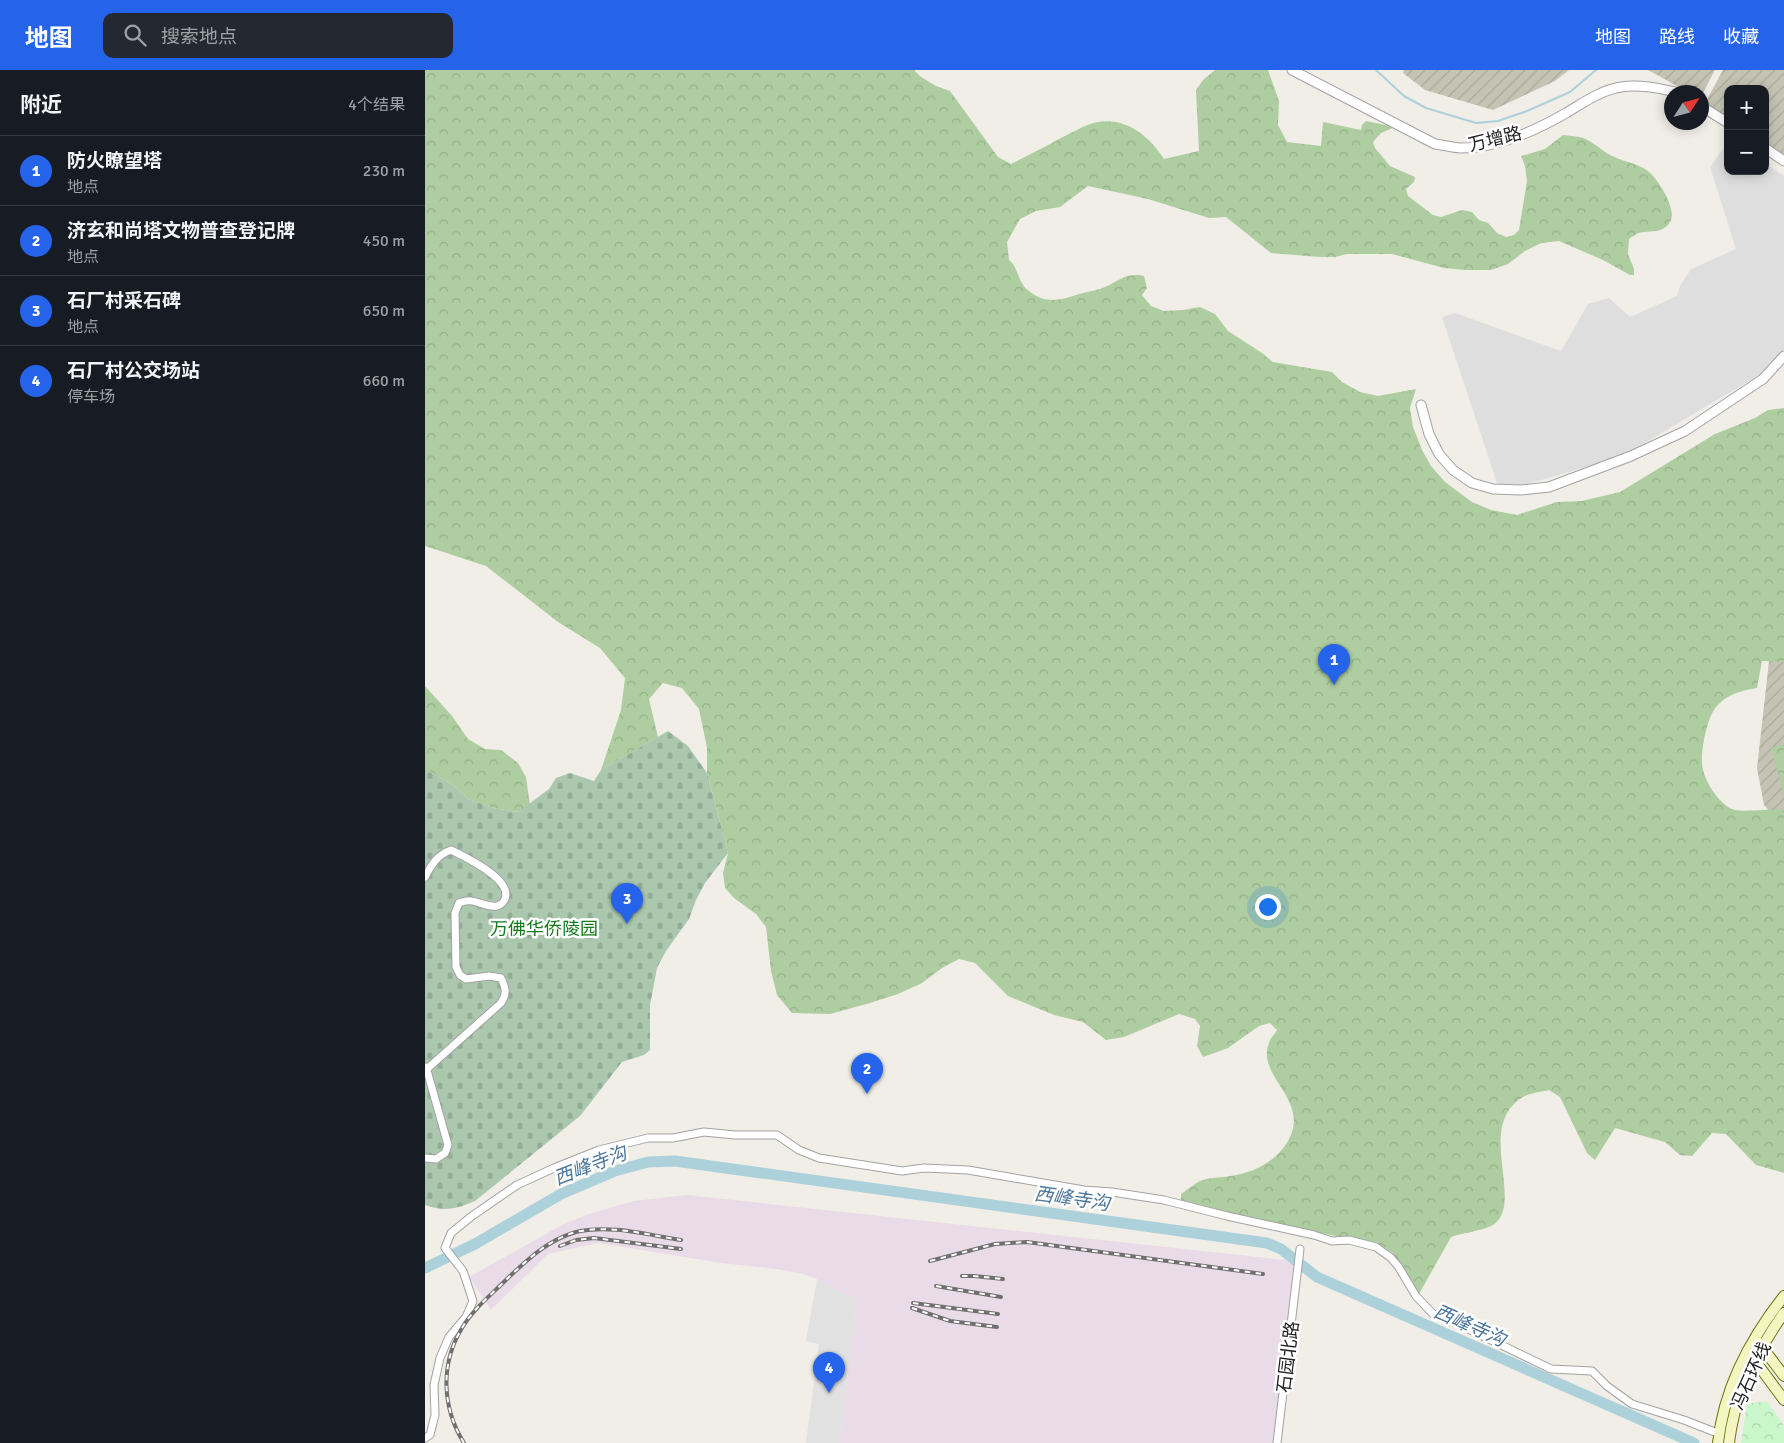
<!DOCTYPE html>
<html lang="zh">
<meta charset="utf-8">
<style>
:root{--surface:#171b24;--page:#242831;--text:#f1f3f6;--muted:#9ea1a6;--line:#363941;--accent:#2563eb}
body{margin:0;font-family:Signika,"Noto Sans SC",sans-serif;background:var(--page);color:var(--text)}
.controls{position:absolute;right:15px;top:15px;display:grid;overflow:hidden;border-radius:10px;box-shadow:0 2px 12px #0003}
.controls button{width:45px;height:45px;display:grid;place-items:center;padding:0;border:0;border-bottom:1px solid var(--line);background:var(--surface);color:var(--text);font:25px sans-serif}
.compass{position:absolute;left:1239px;top:15px;width:45px;height:45px;border-radius:50%;background:var(--surface);box-shadow:0 2px 12px #0003;rotate:54deg}
.you{position:absolute;left:842px;top:836px;width:18px;height:18px;margin:-12px;border:4px solid #fff;border-radius:50%;background:#1a73e8;box-shadow:0 0 0 8px #1a73e833}
.badge{display:grid;place-items:center;width:32px;height:32px;border-radius:50%;background:var(--accent);color:#fff;font-size:16px;font-weight:700}
.pin{position:absolute;translate:-50% -41px;filter:drop-shadow(0 1px 2px #0008)}
.pin::after{content:'';position:absolute;top:26px;width:18px;height:15px;background:inherit;clip-path:polygon(0 0,100% 0,50% 100%)}
.list{margin:0;padding:0;list-style:none}
h2{display:flex;justify-content:space-between;align-items:center;height:65px;margin:0;padding:0 20px;font-size:21px}
h2 small{font-size:16px;font-weight:400;color:var(--muted)}
.list li{display:grid;grid-template-columns:32px 1fr auto;gap:15px;align-items:center;box-sizing:border-box;height:70px;padding:0 20px;border-top:1px solid var(--line)}
.list b{display:block;font-size:19px;white-space:nowrap}
.list p{margin:0;font-size:16px;white-space:nowrap;color:var(--muted)}
.list em{font-size:16px;font-style:normal;color:var(--muted)}
.icon{flex:none;width:28px;height:28px;fill:none;stroke:currentColor;stroke-width:2;stroke-linecap:round;stroke-linejoin:round}
.map{position:relative;flex:none;width:1359px;height:1373px;overflow:hidden}
header{display:flex;align-items:center;gap:30px;box-sizing:border-box;height:70px;padding:0 25px;background:var(--accent);color:#fff}
header strong{font-size:24px}
nav{display:flex;gap:28px;margin-inline-start:auto;font-size:18px}
.search{width:350px;height:45px;background:var(--page);display:flex;align-items:center;gap:12px;box-sizing:border-box;padding:0 18px;border-radius:10px;color:var(--muted);font-size:19px}
main{display:flex}
aside{flex:1;background:var(--surface)}
.map>svg:first-child{display:block}
.residential{fill:#dfdede}
.railway{fill:#e9dbe7}
.construction{fill:url(#construction-furrows)}
.forest{fill:url(#forest-crowns)}
.cemetery{fill:url(#cemetery-stones)}
.park{fill:url(#park-crowns)}
.parking{fill:#e1e1e1}
.lines{fill:none;stroke-linecap:round;stroke-linejoin:round}
.stream{stroke:#acd1db;stroke-width:2}
.river{stroke:#acd1db;stroke-width:11}
.minor-casing{stroke:#a2a2a2;stroke-width:9}
.tertiary-casing{stroke:#a2a2a2;stroke-width:11}
.secondary-casing{stroke:#6a730d;stroke-width:12}
.minor{stroke:#fff;stroke-width:7}
.tertiary{stroke:#fff;stroke-width:9}
.secondary{stroke:#f4f6c1;stroke-width:10}
.rail-casing{stroke:#6f6f6f;stroke-width:4}
.rail{stroke:#fff;stroke-width:2;stroke-dasharray:5.5;stroke-linecap:butt}
.labels{text-anchor:middle;stroke-width:5;stroke-linejoin:round;paint-order:stroke}
.street-label{font-size:18px;fill:#212121;stroke:#fff}
.park-label{font-size:18px;fill:#147a1b;stroke:#fff}
.water-label{font-size:19px;font-style:italic;fill:#4c769c;stroke:#fff}
</style>
<header>
<strong>地图</strong>
<div class="search"><svg class="icon" aria-label="search" viewBox="0 0 24 24"><circle cx="10" cy="10" r="6"/><path d="M15 15l6 6"/></svg>搜索地点</div>
<nav><a>地图</a><a>路线</a><a>收藏</a></nav>
</header>
<main>
<aside>
<h2>附近<small>4个结果</small></h2>
<ul class="list">
<li><span class="badge">1</span><div><b>防火瞭望塔</b><p>地点</p></div><em>230 m</em></li>
<li><span class="badge">2</span><div><b>济玄和尚塔文物普查登记牌</b><p>地点</p></div><em>450 m</em></li>
<li><span class="badge">3</span><div><b>石厂村采石碑</b><p>地点</p></div><em>650 m</em></li>
<li><span class="badge">4</span><div><b>石厂村公交场站</b><p>停车场</p></div><em>660 m</em></li>
</ul>
</aside>
<div class="map">
<svg width="1359" height="1373" viewBox="0 0 1359 1373">
<defs>
<pattern id="construction-furrows" width="10" height="10" patternUnits="userSpaceOnUse" patternTransform="scale(1.25)"><rect width="10" height="10" fill="#c5c4b4"/><path d="M-1 1l2-2M0 10L10 0M9 11l2-2" fill="none" stroke="#a9a89a"/></pattern>
<pattern id="forest-crowns" width="20" height="18" patternUnits="userSpaceOnUse" patternTransform="scale(1.25)"><rect width="20" height="18" fill="#aecda0"/><path d="M2 6a3 3 0 1 1 6 0M12 15a3 3 0 1 1 6 0" fill="none" stroke="#95b08a"/></pattern>
<pattern id="cemetery-stones" width="16" height="16" patternUnits="userSpaceOnUse" patternTransform="scale(1.25)"><rect width="16" height="16" fill="#abc8af"/><path d="M2 7V4a2 2 0 0 1 4 0v3zM10 15v-3a2 2 0 0 1 4 0v3z" fill="#93ac96"/></pattern>
<pattern id="park-crowns" width="20" height="18" patternUnits="userSpaceOnUse" patternTransform="scale(1.25)"><rect width="20" height="18" fill="#caf6cc"/><path d="M2 6a3 3 0 1 1 6 0M12 15a3 3 0 1 1 6 0" fill="none" stroke="#add3af"/></pattern>
</defs>
<rect width="100%" height="100%" fill="#f1eee8"/>
<path class="residential" d="M 1303,72 L 1303,101 L 1340,101 L 1340,93 L 1359,106 L 1359,287 L 1351,295 L 1196,387 L 1075,422 L 1017,247 L 1030,243 L 1136,281 L 1163,234 L 1184,228 L 1205,247 L 1252,226 L 1255,216 L 1266,199 L 1311,179 L 1285,97 Z"/>
<path class="railway" d="M 262,1125 L 869,1191 L 850,1373 L 414,1373 L 432,1231 L 392,1209 L 378,1204 L 352,1199 L 296,1193 L 173,1173 L 123,1184 L 66,1240 L 44,1207 L 137,1155 L 164,1144 L 209,1131 Z"/>
<g class="construction">
<path d="M 979,0 L 1144,0 L 1130,11 L 1068,40 L 1000,20 L 978,3 Z"/>
<path d="M 1223,0 L 1290,0 L 1277,25 L 1276,22 L 1263,22 Z"/>
<path d="M 1298,0 L 1359,0 L 1359,86 L 1340,73 L 1340,19 L 1303,19 L 1303,48 L 1280,33 Z"/>
<path d="M 1359,539 L 1359,757 L 1339,735 L 1332,698 L 1348,556 Z"/>
</g>
<g class="forest">
<path d="M 0,0 L 489,0 L 496,7 L 511,16 L 525,21 L 573,87 L 586,94 C 602,86 618,78 634,69 C 646,63 659,55 673,52 C 702,47 725,67 739,89 L 774,81 L 771,20 L 778,10 L 790,0 L 843,0 L 854,31 L 853,55 L 862,72 L 896,76 L 898,52 L 936,60 L 937,55 L 941,51 L 970,57 L 956,63 L 948,72 L 950,78 L 965,96 L 990,107 L 989,112 L 981,119 L 983,126 L 1008,145 L 1016,147 L 1037,140 L 1047,142 L 1054,150 L 1063,153 L 1072,163 L 1081,167 L 1089,165 L 1094,160 L 1102,111 L 1100,96 L 1096,86 L 1120,79 L 1138,65 C 1145,66 1152,66 1158,68 C 1169,72 1177,81 1187,86 C 1199,92 1212,93 1223,101 C 1233,109 1253,140 1245,152 C 1238,164 1225,160 1214,163 C 1211,164 1207,167 1204,169 L 1203,184 L 1209,199 L 1209,205 L 1205,205 L 1178,190 L 1134,171 L 1116,173 L 1100,181 L 1083,194 L 1066,200 L 1040,200 L 1019,198 L 967,184 L 922,184 L 910,187 L 895,187 L 846,183 L 801,147 L 784,148 L 723,129 L 663,116 L 635,137 L 611,141 L 595,149 L 582,172 L 584,190 C 594,198 592,212 604,221 C 623,236 637,229 658,223 C 665,221 673,220 680,217 C 695,210 702,202 719,206 L 722,218 L 717,225 L 726,236 L 739,241 L 758,240 L 775,237 L 790,244 L 803,261 L 837,283 L 848,292 L 907,302 L 917,312 L 935,322 L 953,326 L 991,319 L 985,338 L 988,357 L 997,380 L 1006,396 L 1020,412 L 1047,432 L 1066,440 L 1092,445 L 1132,432 L 1157,431 L 1195,422 L 1290,364 L 1330,348 L 1343,340 L 1359,338 L 1359,592 L 1337,591 L 1332,618 C 1315,621 1299,625 1289,640 C 1282,650 1276,680 1277,692 C 1277,708 1294,736 1310,740 C 1321,742 1345,739 1357,739 L 1359,744 L 1359,1103 L 1331,1095 L 1301,1064 L 1287,1063 L 1267,1086 L 1255,1085 L 1240,1072 L 1190,1058 L 1170,1090 L 1162,1083 L 1135,1027 L 1124,1020 C 1116,1022 1105,1023 1098,1027 C 1048,1057 1103,1136 1066,1156 C 1056,1161 1037,1163 1026,1167 L 994,1224 L 968,1183 L 951,1172 L 936,1171 L 756,1135 L 756,1124 C 762,1120 769,1114 775,1111 C 785,1107 795,1108 805,1106 C 830,1103 856,1089 866,1065 C 881,1027 831,1005 844,973 C 845,968 850,964 852,960 L 845,953 L 834,956 L 803,978 L 778,987 L 772,976 L 775,956 L 770,949 L 754,944 L 699,967 L 681,970 L 658,952 L 629,945 L 583,926 L 550,893 L 534,889 L 517,898 L 497,913 L 473,924 L 445,933 L 405,944 L 367,943 L 352,925 L 346,901 L 341,857 L 331,844 L 309,828 L 300,818 L 298,803 L 303,783 L 282,703 L 282,678 L 274,639 L 257,618 L 238,613 L 224,629 L 233,667 L 176,700 L 196,640 L 200,608 L 175,578 L 133,552 L 61,496 L 0,476 Z"/>
<path d="M 0,616 L 27,646 L 43,669 L 60,679 L 76,680 L 93,693 L 101,707 L 105,735 L 93,742 L 68,738 L 43,729 L 28,715 L 0,699 Z"/>
<path d="M 1359,674 L 1359,725 L 1346,678 Z"/>
</g>
<path class="cemetery" d="M 243,661 L 263,676 L 282,703 L 303,783 L 280,813 L 271,830 L 264,849 L 241,881 L 232,898 L 225,935 L 225,980 L 219,985 L 197,992 L 155,1046 L 50,1131 C 31,1139 20,1142 0,1135 L 0,699 L 28,715 L 43,729 L 68,738 L 93,742 L 124,719 L 131,708 L 145,703 L 169,711 L 176,700 Z"/>
<path class="park" d="M 1342,1331 L 1359,1356 L 1359,1373 L 1316,1373 L 1322,1334 Z"/>
<path class="parking" d="M 392,1209 L 432,1231 L 414,1373 L 381,1373 L 394,1274 L 381,1271 Z"/>
<g class="lines">
<path class="stream" d="M 951,0 L 979,26 L 1001,38 L 1051,53 L 1073,51 L 1102,41 L 1145,22 L 1171,0"/>
<path class="river" d="M 0,1198 L 50,1174 L 136,1124 L 190,1101 L 223,1092 L 250,1091 L 842,1173 L 856,1179 L 892,1207 L 1269,1373"/>
<g class="minor-casing">
<g id="minor">
<path d="M 0,807 C 7,794 12,785 26,780 C 40,787 88,809 80,829 C 78,833 76,835 72,836 C 57,838 50,826 34,833 L 30,843 L 31,897 L 35,905 L 41,909 L 64,906 L 76,908 C 81,918 82,924 76,933 L 2,999"/>
<path d="M 0,1088 L 11,1089 L 20,1083 L 23,1075 L 1,997"/>
<path d="M 0,1368 L 5,1365 L 10,1345 L 9,1315 L 15,1288 L 24,1267 L 41,1247 L 48,1231 L 38,1201 L 20,1178 L 26,1163 L 47,1146 L 92,1115 L 129,1098 L 174,1080 L 223,1068 L 248,1068 L 279,1062 L 310,1065 L 352,1065 L 374,1080 L 394,1088 L 477,1101 L 499,1098 L 543,1100 L 659,1120 L 687,1122 L 739,1130 L 802,1146 L 889,1165 L 907,1171 L 924,1170 L 951,1177 L 965,1187 L 973,1196 L 991,1226 L 1008,1244 L 1031,1253 L 1126,1299 L 1167,1301 L 1182,1316 L 1207,1334 L 1259,1350 L 1295,1364"/>
<path d="M 852,1373 L 875,1179"/>
</g>
</g>
<g class="tertiary-casing">
<g id="tertiary">
<path d="M 867,0 L 1010,74 C 1019,75 1028,78 1036,78 C 1073,78 1110,61 1141,43 C 1158,33 1176,20 1196,17 C 1214,14 1233,18 1250,22"/>
<path d="M 1276,36 L 1303,53"/>
<path d="M 1340,78 L 1359,91"/>
<path d="M 996,335 L 1004,364 L 1014,384 L 1028,400 L 1047,413 L 1068,419 L 1096,420 L 1124,417 L 1206,386 L 1260,361 L 1338,309 L 1359,286"/>
</g>
</g>
<g class="secondary-casing">
<g id="secondary">
<path d="M 1334,1273 L 1359,1306"/>
<path d="M 1328,1288 L 1359,1330"/>
<path d="M 1293,1373 C 1299,1318 1325,1269 1359,1226"/>
<path d="M 1304,1373 C 1309,1326 1332,1281 1359,1243"/>
</g>
</g>
<use href="#minor" class="minor"/>
<use href="#tertiary" class="tertiary"/>
<use href="#secondary" class="secondary"/>
<g class="rail-casing">
<g id="rail">
<path d="M 135,1176 L 151,1170 L 169,1168 L 256,1179"/>
<path d="M 505,1191 L 570,1174 L 602,1172 L 838,1204"/>
<path d="M 537,1206 L 549,1206 L 578,1209"/>
<path d="M 511,1216 L 576,1227"/>
<path d="M 488,1233 L 573,1244"/>
<path d="M 487,1238 L 525,1251 L 572,1257"/>
<path d="M 39,1373 C 17,1338 15,1294 37,1258 C 48,1239 67,1224 83,1208 C 103,1189 123,1170 151,1162 C 184,1154 223,1165 256,1170"/>
</g>
</g>
<use href="#rail" class="rail"/>
</g>
<g class="labels">
<g class="street-label">
<text transform="translate(1070 69) rotate(-14)" y="6">万增路</text>
<text transform="translate(863 1287) rotate(-83)" y="6">石园北路</text>
<text transform="translate(1326 1306) rotate(-66)" y="6">冯石环线</text>
</g>
<g class="park-label">
<text x="119" y="865">万佛华侨陵园</text>
</g>
<g class="water-label">
<text transform="translate(165 1095) rotate(-21)" y="7">西峰寺沟</text>
<text transform="translate(647 1128) rotate(8)" y="7">西峰寺沟</text>
<text transform="translate(1045 1255) rotate(24)" y="7">西峰寺沟</text>
</g>
</g>
</svg>
<div class="controls">
<button>+</button>
<button>−</button>
</div>
<svg class="compass" viewBox="-18 -18 36 36"><path d="M0-13l5 13h-10z" fill="#e53935"/><path d="M0 13l5-13h-10z" fill="#9ea1a6"/></svg>
<div class="you"></div>
<div class="pin badge" style="left:909px;top:615px">1</div>
<div class="pin badge" style="left:442px;top:1024px">2</div>
<div class="pin badge" style="left:202px;top:854px">3</div>
<div class="pin badge" style="left:404px;top:1323px">4</div>
</div>
</main>
